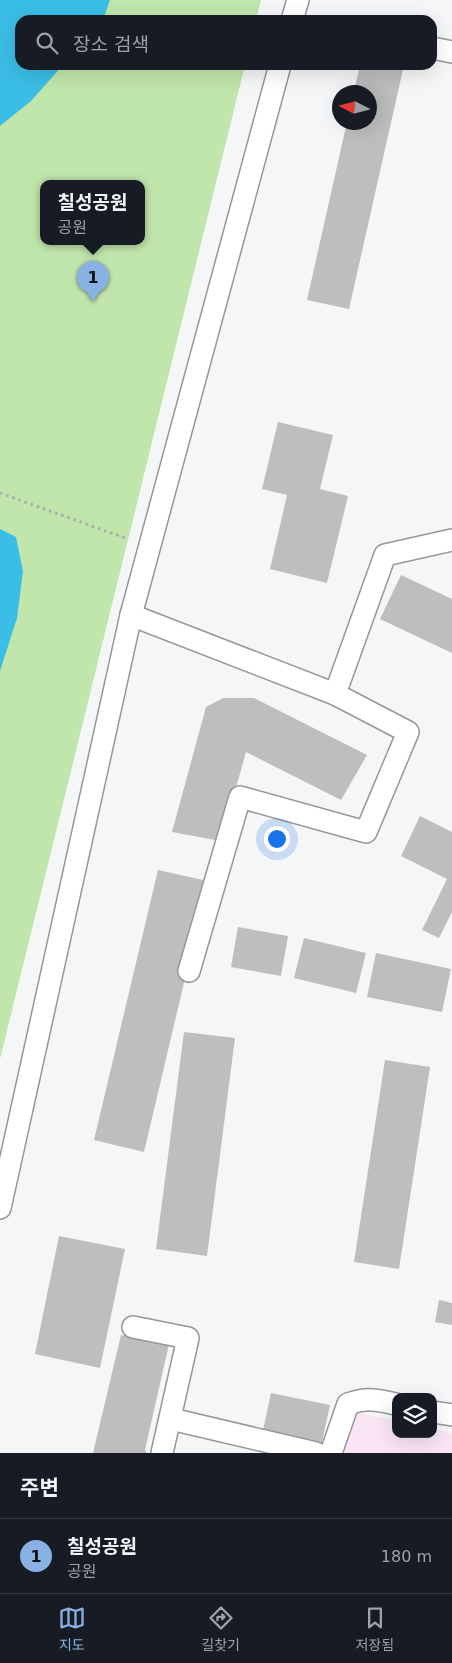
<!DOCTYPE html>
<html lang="ko">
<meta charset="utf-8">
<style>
:root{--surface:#171b24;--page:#20242c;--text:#f1f3f6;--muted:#9ea1a6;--line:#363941;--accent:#88b2e3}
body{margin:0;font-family:"DejaVu Sans","Noto Sans KR",sans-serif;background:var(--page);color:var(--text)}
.controls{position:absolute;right:15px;bottom:15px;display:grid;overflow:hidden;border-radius:10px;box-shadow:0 5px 20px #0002}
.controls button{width:45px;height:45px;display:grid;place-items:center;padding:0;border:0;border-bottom:1px solid var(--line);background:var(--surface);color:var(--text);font:25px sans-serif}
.compass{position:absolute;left:332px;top:85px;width:45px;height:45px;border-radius:50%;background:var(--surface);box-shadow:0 5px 20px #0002;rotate:276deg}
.you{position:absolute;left:276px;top:838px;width:18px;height:18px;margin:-12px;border:4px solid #fff;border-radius:50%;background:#1a73e8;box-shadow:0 0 0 8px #1a73e833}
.badge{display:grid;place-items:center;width:32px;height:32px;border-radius:50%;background:var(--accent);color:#111;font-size:16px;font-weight:700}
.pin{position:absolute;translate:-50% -41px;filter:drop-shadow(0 1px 2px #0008)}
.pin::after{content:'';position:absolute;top:26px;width:18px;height:15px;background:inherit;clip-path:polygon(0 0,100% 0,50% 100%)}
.popup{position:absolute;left:40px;top:180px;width:105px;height:65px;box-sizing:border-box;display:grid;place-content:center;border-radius:10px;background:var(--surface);filter:drop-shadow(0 1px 4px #0005);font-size:16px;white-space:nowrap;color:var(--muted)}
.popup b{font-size:19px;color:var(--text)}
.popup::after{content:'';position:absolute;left:50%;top:100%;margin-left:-10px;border:10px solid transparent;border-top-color:var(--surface)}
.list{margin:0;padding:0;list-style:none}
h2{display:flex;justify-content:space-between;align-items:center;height:65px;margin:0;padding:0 20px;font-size:21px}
h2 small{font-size:16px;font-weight:400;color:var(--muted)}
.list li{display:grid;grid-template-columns:32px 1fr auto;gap:15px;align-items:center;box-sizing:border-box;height:75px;padding:0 20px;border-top:1px solid var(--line)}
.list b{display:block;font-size:19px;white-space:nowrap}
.list p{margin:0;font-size:16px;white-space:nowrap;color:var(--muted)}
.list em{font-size:16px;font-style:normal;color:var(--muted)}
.icon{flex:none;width:28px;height:28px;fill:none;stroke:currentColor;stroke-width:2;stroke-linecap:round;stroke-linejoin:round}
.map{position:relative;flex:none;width:452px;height:1453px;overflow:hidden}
.search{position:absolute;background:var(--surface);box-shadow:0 5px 20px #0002;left:15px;right:15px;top:15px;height:55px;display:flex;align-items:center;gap:12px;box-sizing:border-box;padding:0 18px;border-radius:15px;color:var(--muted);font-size:19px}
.sheet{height:140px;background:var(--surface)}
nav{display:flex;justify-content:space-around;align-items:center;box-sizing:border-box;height:70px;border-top:1px solid var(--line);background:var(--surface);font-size:14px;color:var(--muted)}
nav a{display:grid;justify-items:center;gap:2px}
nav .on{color:var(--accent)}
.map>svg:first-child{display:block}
.commercial{fill:#fae5f4}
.green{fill:#c1e6ac;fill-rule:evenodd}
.water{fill:#3abee6}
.building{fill:#bebebf}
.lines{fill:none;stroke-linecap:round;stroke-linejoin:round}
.minor-casing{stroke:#969798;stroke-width:24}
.path{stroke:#acacad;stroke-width:3;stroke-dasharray:2.5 4;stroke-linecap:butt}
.minor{stroke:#fff;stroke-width:21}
</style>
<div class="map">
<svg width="452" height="1453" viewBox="0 0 452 1453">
<rect width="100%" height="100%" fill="#f5f6f7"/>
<path class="commercial" d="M 355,1412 L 396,1421 L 396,1434 L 433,1434 L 433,1429 L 452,1433 L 452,1453 L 339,1453 Z"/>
<path class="green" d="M 0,0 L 261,0 L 256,20 L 20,20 L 20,65 L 245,65 L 0,1059 ZM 44,183 L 142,183 L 142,241 L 44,241 Z"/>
<g class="water">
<path d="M 0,0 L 110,0 L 103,20 L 20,20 L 20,65 L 63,65 L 31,101 L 0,126 Z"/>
<path d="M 0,529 L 16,537 L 23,571 L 17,618 L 0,671 Z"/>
</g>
<g class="building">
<path d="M 360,65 L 404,65 L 349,309 L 307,300 L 347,122 L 370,122 L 370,92 L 354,92 Z"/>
<path d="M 278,422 L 333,435 L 320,489 L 348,496 L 327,583 L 270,569 L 287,495 L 262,489 Z"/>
<path d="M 401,575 L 452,599 L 452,653 L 380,619 Z"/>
<path d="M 223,698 L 254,698 L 367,755 L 341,800 L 246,752 L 221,841 L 172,832 L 206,707 Z"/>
<path d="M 420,816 L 452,832 L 452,912 L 439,938 L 422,930 L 447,879 L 401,856 Z"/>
<path d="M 158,870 L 208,881 L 144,1152 L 94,1140 Z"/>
<path d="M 238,927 L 288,936 L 281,976 L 231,967 Z"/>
<path d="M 304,938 L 366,953 L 356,993 L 294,978 Z"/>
<path d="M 376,953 L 451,969 L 442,1012 L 367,997 Z"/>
<path d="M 184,1032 L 235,1038 L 207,1256 L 156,1249 Z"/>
<path d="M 385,1060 L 430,1067 L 399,1269 L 354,1262 Z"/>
<path d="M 59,1236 L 125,1249 L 100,1368 L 35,1354 Z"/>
<path d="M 439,1300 L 452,1303 L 452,1325 L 435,1322 Z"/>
<path d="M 121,1335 L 169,1344 L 145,1450 L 147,1453 L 93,1453 Z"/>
<path d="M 271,1393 L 330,1405 L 322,1442 L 263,1430 Z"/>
</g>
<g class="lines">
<g class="minor-casing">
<g id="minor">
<path d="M 292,20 L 298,0"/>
<path d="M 432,48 L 452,52"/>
<path d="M 131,615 L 335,694 L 408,732 L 366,832 L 240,797 L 189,971"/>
<path d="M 335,694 L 385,555 L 452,540"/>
<path d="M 0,1208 L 131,615 L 280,65"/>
<path d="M 133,1327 L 188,1338 L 162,1453"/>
<path d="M 433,1412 L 452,1415"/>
<path d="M 171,1419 L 316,1453"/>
<path d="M 331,1453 L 348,1404 C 368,1397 376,1400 396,1404"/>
</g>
</g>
<path class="path" d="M 0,493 L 128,539"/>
<use href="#minor" class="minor"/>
</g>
</svg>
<div class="controls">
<button><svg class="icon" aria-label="layers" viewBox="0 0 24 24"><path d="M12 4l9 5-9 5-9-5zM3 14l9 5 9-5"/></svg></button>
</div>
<svg class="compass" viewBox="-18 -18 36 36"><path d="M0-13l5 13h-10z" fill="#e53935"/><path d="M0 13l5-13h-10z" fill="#9ea1a6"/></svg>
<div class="you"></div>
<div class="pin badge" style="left:93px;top:302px">1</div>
<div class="popup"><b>칠성공원</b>공원</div>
<div class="search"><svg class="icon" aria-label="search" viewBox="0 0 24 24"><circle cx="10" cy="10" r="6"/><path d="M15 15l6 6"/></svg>장소 검색</div>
</div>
<section class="sheet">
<h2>주변<small></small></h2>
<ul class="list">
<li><span class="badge">1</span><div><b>칠성공원</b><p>공원</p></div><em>180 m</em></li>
</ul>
</section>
<nav>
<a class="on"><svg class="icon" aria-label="map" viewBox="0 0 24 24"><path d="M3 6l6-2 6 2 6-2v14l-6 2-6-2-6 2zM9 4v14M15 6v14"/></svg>지도</a>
<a><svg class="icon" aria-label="directions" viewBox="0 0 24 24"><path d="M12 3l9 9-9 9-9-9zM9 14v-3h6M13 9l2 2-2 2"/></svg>길찾기</a>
<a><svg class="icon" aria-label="saved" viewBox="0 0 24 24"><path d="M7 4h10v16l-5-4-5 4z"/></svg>저장됨</a>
</nav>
